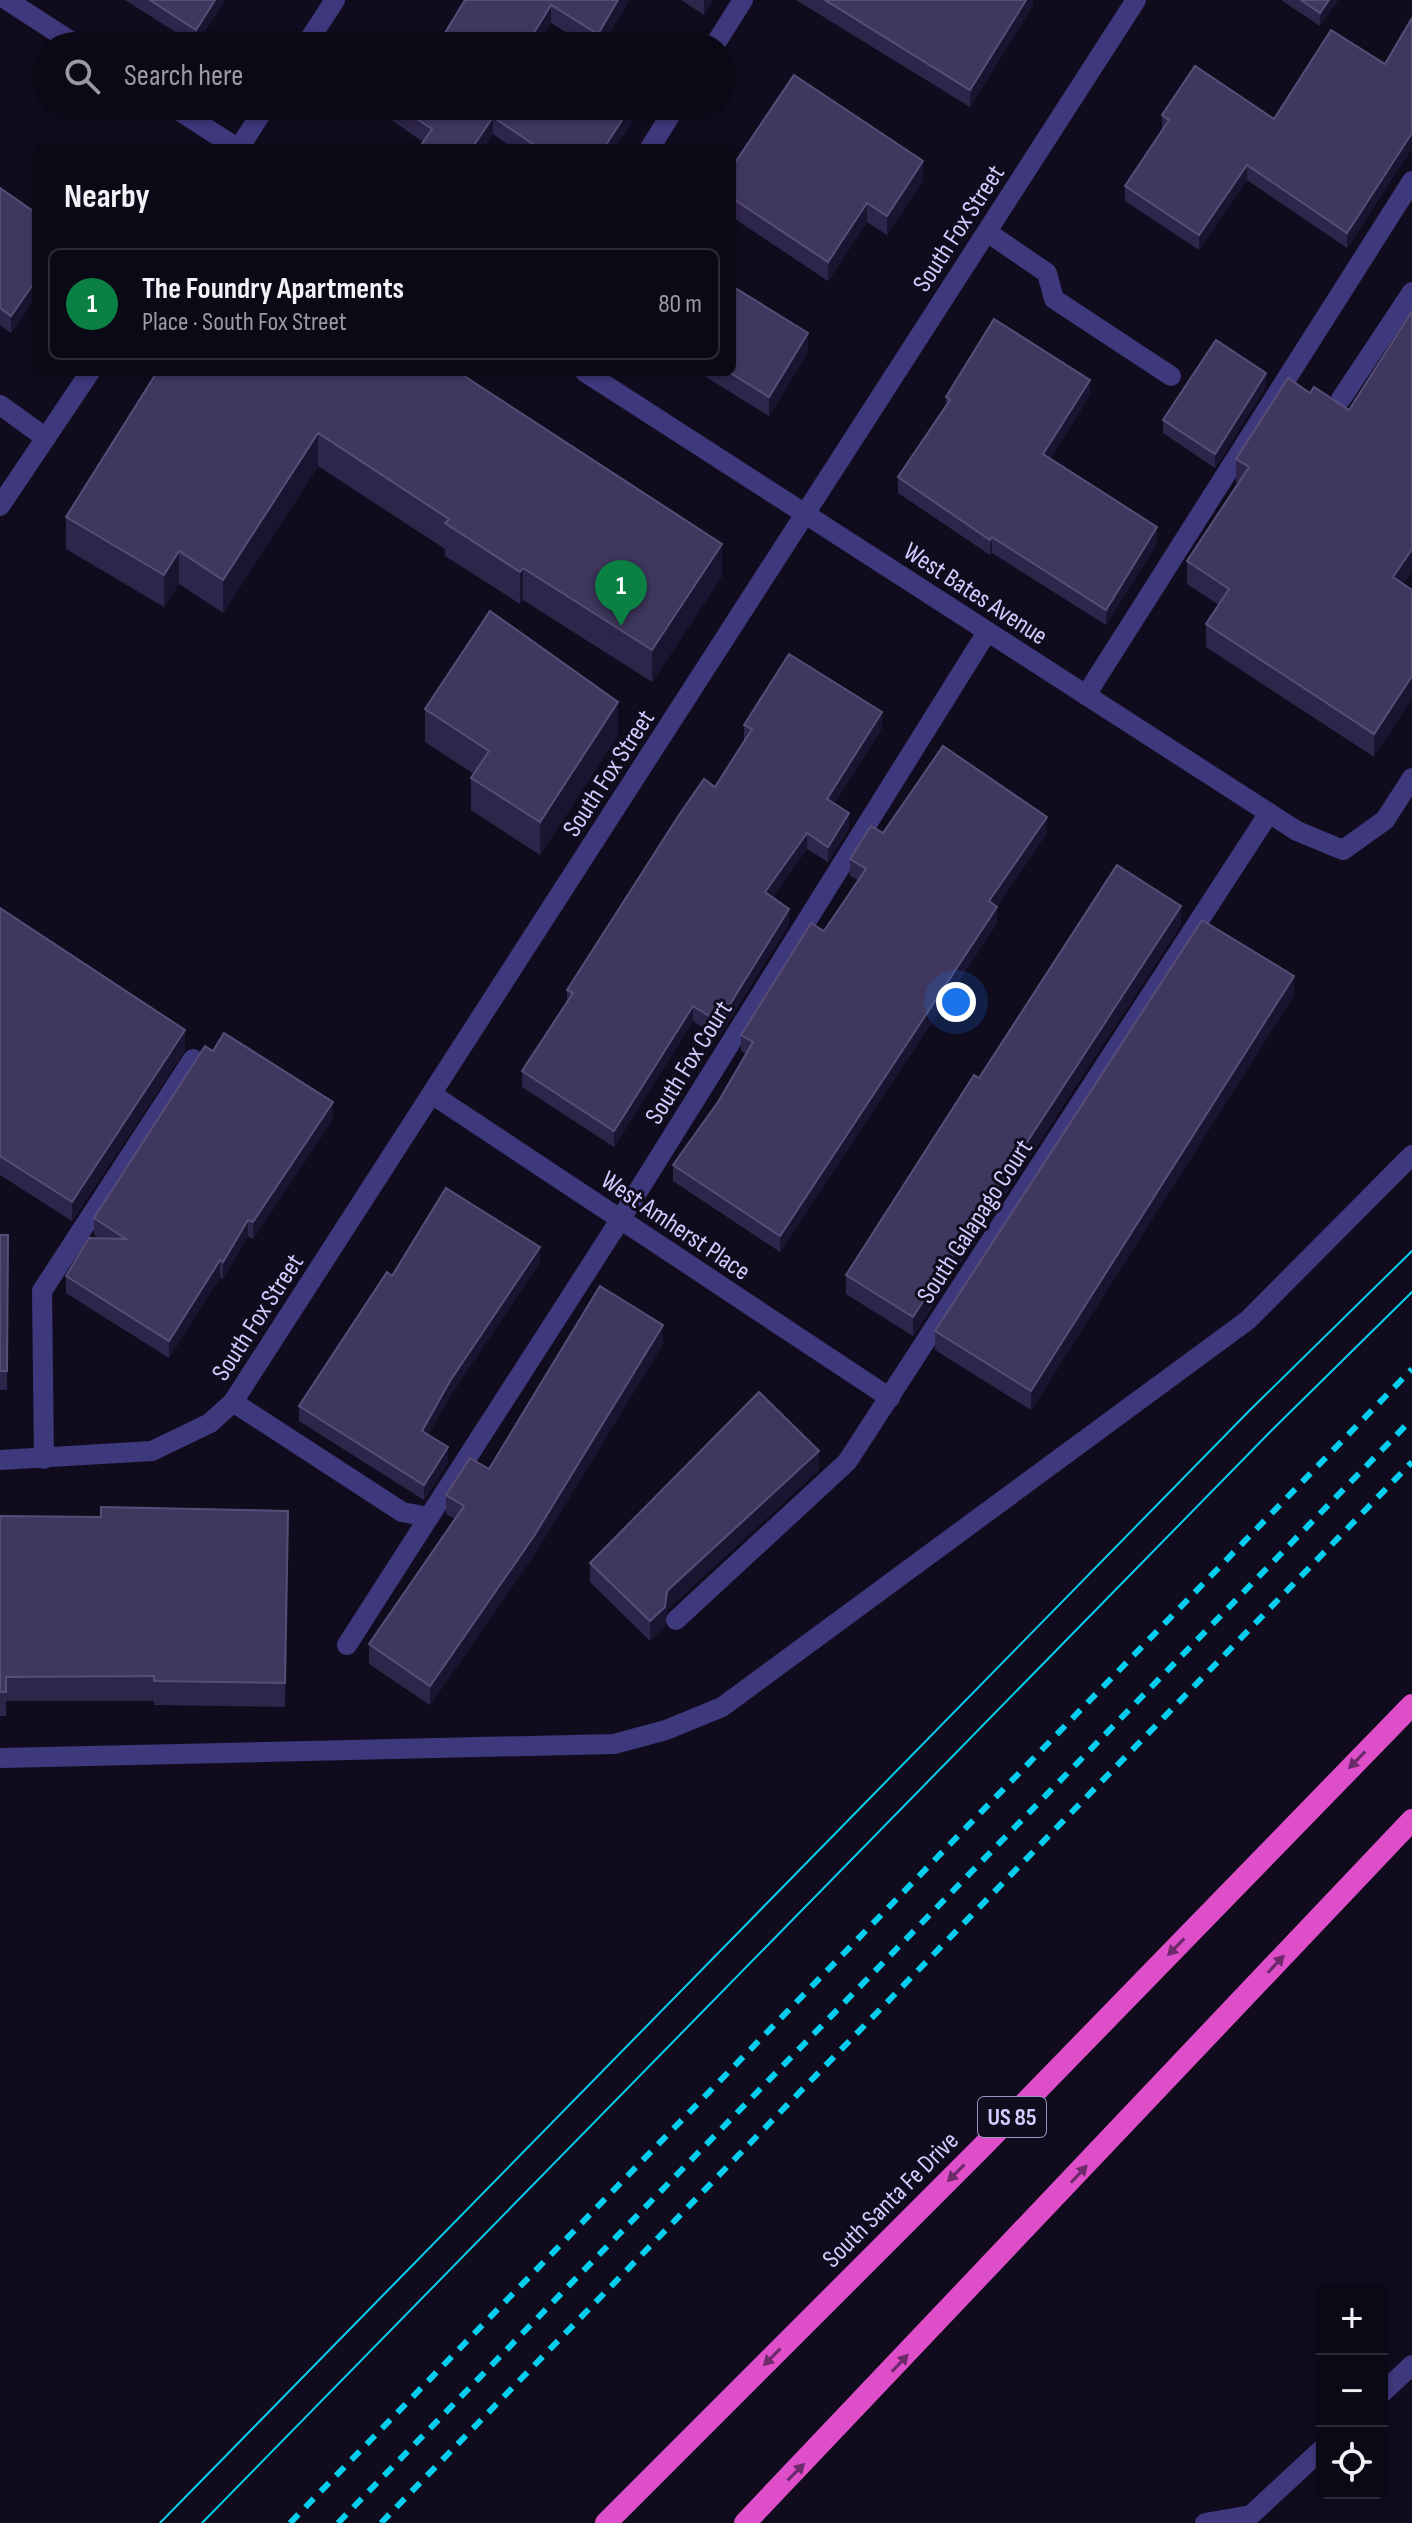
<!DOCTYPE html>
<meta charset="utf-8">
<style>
:root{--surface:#0c0916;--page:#15121f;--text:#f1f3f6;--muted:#9a9aa1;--line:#2c2a35;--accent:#0b8043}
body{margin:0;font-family:"Sofia Sans Condensed",sans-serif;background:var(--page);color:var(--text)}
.controls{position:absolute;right:24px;bottom:24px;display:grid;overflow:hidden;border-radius:12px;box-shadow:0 2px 6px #0004}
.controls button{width:72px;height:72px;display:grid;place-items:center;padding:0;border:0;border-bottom:2px solid var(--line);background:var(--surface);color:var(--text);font:40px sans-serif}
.you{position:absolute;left:956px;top:1002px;width:28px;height:28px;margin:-20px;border:6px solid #fff;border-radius:50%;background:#1a73e8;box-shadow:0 0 0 12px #1a73e833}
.badge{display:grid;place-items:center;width:52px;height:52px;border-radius:50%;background:var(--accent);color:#fff;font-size:26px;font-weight:700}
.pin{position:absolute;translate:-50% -66px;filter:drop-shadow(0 2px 4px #0008)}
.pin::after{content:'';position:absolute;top:42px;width:28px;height:24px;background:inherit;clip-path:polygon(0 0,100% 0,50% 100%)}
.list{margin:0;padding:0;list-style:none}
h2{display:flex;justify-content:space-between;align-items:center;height:104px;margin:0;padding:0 32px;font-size:34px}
h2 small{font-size:26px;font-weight:400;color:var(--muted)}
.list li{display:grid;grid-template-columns:52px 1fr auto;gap:24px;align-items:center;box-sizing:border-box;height:112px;margin:0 16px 16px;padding:0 16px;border:2px solid var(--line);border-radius:12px}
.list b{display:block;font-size:30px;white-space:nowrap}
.list p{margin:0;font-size:26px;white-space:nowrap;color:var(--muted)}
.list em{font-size:26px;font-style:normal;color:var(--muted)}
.icon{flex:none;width:44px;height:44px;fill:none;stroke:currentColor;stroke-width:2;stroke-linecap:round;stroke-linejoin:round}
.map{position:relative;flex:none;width:1412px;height:2523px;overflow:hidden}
.search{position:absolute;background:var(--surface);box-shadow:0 2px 6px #0004;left:32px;top:32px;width:704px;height:88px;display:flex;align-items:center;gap:20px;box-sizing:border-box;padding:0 28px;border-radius:44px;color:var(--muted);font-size:30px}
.panel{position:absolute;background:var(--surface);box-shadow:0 2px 6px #0004;left:32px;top:144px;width:704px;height:232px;border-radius:12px}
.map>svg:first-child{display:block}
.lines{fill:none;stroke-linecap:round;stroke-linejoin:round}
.service{stroke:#3e387c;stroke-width:20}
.minor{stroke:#3e387c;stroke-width:20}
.trunk{stroke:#df4ec9;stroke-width:22}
.tram{stroke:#06ceef;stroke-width:2}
.rail{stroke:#06ceef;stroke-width:6;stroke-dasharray:12 10;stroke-linecap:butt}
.wall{fill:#2e254b}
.shaded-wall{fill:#1b1431}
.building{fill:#40375f;stroke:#574e78;stroke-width:2}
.oneway{fill:#6d2a6b}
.labels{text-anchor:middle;stroke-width:6;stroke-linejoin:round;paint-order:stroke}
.shield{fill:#100c1e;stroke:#9892bb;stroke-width:2}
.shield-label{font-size:24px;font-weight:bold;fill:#d3cbfe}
.street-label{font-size:26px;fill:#d3cbfe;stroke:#100c1e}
</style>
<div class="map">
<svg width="1412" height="2523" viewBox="0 0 1412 2523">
<rect width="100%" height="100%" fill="#100c1e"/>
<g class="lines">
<g class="service">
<path d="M 714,46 L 743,0"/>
<path d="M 650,148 L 676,106"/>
<path d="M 987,232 L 1047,273 L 1054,299 L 1171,376"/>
<path d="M 1341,399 L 1412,292"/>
<path d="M 0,405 L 46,438"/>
<path d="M 1086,695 L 1412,181"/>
<path d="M 44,1459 L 42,1291 L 193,1059"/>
<path d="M 0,1758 L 614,1744 L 666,1730 L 722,1707 L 1248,1320 L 1412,1155"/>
<path d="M 1382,2393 L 1412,2365"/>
<path d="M 1205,2523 L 1251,2515 L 1322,2449"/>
</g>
<g class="minor">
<path d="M 7,0 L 78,46"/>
<path d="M 305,46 L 335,0"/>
<path d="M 172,106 L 237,148"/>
<path d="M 239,148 L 266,106"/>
<path d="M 585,372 L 1297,831 L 1343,850 L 1385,820 L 1412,778"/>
<path d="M 0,506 L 90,372"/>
<path d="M 433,1095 L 890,1398"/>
<path d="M 233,1402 L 402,1512 L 429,1517 L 620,1220 L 987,632"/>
<path d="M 0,1460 L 152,1451 L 210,1423 L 233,1402 L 1136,0"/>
<path d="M 676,1620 L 847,1462 L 1269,813"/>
<path d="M 347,1645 L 429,1517"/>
</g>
<g class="trunk">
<path d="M 606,2523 L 982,2147 L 1412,1705"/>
<path d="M 745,2523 L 1412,1820"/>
</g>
<g class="tram">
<path d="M 160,2523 L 1249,1411 L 1412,1251"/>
<path d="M 202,2523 L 1271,1431 L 1412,1292"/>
</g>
<g class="rail">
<path d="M 290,2523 L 1412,1369"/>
<path d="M 338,2523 L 1412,1419"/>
<path d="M 381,2523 L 1412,1462"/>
</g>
</g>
<g class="wall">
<path d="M 125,0 L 225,0 L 196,45 Z"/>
<path d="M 465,0 L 629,0 L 602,46 L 588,46 L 551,23 Z"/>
<path d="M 681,0 L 713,0 L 704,15 Z"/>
<path d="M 796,0 L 1033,0 L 1033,5 L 970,107 Z"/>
<path d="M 1281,0 L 1338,0 L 1320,26 Z"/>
<path d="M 1412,18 L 1412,148 L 1347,248 L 1247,180 L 1199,250 L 1125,201 L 1125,186 L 1162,130 L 1162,115 L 1274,119 L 1385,64 Z"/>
<path d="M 383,106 L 642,106 L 615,148 L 513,148 L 493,134 L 423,142 L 383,114 Z"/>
<path d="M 732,167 L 923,180 L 887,235 L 867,222 L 828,281 L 732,217 Z"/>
<path d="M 0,188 L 36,213 L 36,297 L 11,333 L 0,325 Z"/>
<path d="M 808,352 L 769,416 L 698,372 L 732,372 Z"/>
<path d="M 157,372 L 722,576 L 652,682 L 523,600 L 520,604 L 445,556 L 445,549 L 318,466 L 223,613 L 179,584 L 164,607 L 66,549 L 66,517 Z"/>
<path d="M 1266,387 L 1215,468 L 1163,433 L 1163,420 Z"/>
<path d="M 1310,393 L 1349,410 L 1404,584 L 1374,757 L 1206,647 L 1206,624 L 1219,605 L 1187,584 L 1187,561 L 1238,483 L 1236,482 L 1236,459 Z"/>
<path d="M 1090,395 L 1050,459 L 1157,543 L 1106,625 L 992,553 L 990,555 L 898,493 L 898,477 L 946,406 L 946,397 Z"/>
<path d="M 425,709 L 618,735 L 540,855 L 471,810 L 471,778 L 474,774 L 425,742 Z"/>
<path d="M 744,725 L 882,728 L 834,804 L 849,828 L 828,862 L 807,849 L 772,897 L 789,924 L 719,1037 L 693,1021 L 614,1147 L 522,1087 L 522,1071 L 567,1001 L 567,990 L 715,787 L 744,740 Z"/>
<path d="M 883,833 L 1047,833 L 997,906 L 997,923 L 780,1252 L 673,1181 L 673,1165 L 718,1102 L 746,1054 L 741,1051 L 741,1035 L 824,931 L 858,880 L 850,876 L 850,859 Z"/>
<path d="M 0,908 L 185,1050 L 72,1221 L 0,1175 Z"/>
<path d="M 1181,925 L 913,1336 L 846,1294 L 846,1275 Z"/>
<path d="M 1294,995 L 1031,1410 L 935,1350 L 935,1331 Z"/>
<path d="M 333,1119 L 253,1239 L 248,1236 L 223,1279 L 220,1277 L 169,1358 L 66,1293 L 66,1276 L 99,1238 L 94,1235 L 94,1218 Z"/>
<path d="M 0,1235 L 8,1235 L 7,1390 L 0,1390 Z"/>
<path d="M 540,1262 L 450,1396 L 428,1435 L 448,1463 L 424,1500 L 299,1421 L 299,1406 L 392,1276 Z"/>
<path d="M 663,1344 L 534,1555 L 430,1705 L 369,1664 L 369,1644 L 455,1519 L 446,1514 L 446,1495 L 489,1469 Z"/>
<path d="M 819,1470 L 667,1610 L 665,1626 L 650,1641 L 590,1582 L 590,1563 Z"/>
<path d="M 288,1511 L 285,1707 L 154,1705 L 154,1701 L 6,1701 L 6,1716 L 0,1716 L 0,1516 L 101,1517 Z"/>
</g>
<g class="shaded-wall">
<path d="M 215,0 L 225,0 L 196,45 L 196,30 Z"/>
<path d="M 618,0 L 629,0 L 602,46 L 598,46 L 598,34 Z"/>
<path d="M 704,0 L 713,0 L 704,15 Z"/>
<path d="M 1026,0 L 1033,0 L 1033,5 L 970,107 L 970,90 Z"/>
<path d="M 1329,0 L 1338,0 L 1320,26 L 1320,13 Z"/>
<path d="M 551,5 L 551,23 L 537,46 L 526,46 Z"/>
<path d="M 631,106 L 642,106 L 615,148 L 604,148 Z"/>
<path d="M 493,117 L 493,134 L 484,148 L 472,148 Z"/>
<path d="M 1412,133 L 1412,148 L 1347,248 L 1347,233 Z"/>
<path d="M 923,161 L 923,180 L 887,235 L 887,216 Z"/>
<path d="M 1247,165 L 1247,180 L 1199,250 L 1199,235 Z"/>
<path d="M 867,203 L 867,222 L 828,281 L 828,262 Z"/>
<path d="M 36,280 L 36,297 L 11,333 L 11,316 Z"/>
<path d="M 808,333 L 808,352 L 769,416 L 769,397 Z"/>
<path d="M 1266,373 L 1266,387 L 1215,468 L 1215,454 Z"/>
<path d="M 1090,380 L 1090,395 L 1043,470 L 1043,454 Z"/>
<path d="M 318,433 L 318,466 L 223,613 L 223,580 Z"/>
<path d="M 1157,527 L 1157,543 L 1106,625 L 1106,610 Z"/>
<path d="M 992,537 L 992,553 L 990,555 L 990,540 Z"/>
<path d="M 722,544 L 722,576 L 652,682 L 652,650 Z"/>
<path d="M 1412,549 L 1412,572 L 1393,600 L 1393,577 Z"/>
<path d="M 179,551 L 179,584 L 164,607 L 164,575 Z"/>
<path d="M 523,568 L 523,600 L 520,604 L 520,572 Z"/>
<path d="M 1412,676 L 1412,699 L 1374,757 L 1374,734 Z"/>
<path d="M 618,702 L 618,735 L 540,855 L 540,822 Z"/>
<path d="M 882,712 L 882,728 L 827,815 L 827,799 Z"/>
<path d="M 849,813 L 849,828 L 828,862 L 828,847 Z"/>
<path d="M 1047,817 L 1047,833 L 989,917 L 989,901 Z"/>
<path d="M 807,833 L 807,849 L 765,908 L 765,892 Z"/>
<path d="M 1181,906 L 1181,925 L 913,1336 L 913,1317 Z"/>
<path d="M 997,907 L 997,923 L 780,1252 L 780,1236 Z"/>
<path d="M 789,909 L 789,924 L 719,1037 L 719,1022 Z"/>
<path d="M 1294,976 L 1294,995 L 1031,1410 L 1031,1391 Z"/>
<path d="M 693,1006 L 693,1021 L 614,1147 L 614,1131 Z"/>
<path d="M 185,1030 L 185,1050 L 72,1221 L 72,1202 Z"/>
<path d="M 333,1102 L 333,1119 L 253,1239 L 253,1222 Z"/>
<path d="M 248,1220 L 248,1236 L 223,1279 L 223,1262 Z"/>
<path d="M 540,1247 L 540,1262 L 450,1396 L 422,1446 L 422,1431 L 450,1381 Z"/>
<path d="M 220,1260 L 220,1277 L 169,1358 L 169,1341 Z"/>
<path d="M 663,1325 L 663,1344 L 534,1555 L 430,1705 L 430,1686 Z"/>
<path d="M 448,1447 L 448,1463 L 424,1500 L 424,1485 Z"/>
<path d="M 819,1451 L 819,1470 L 667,1610 L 665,1626 L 650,1641 L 650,1621 L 667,1591 Z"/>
</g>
<g class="building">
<path d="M 150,0 L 215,0 L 196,30 Z"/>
<path d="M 465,0 L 618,0 L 598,34 L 551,5 L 526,46 L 437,46 Z"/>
<path d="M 825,0 L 1026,0 L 970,90 Z"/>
<path d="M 1301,0 L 1329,0 L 1320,13 Z"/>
<path d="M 1412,18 L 1412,133 L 1347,233 L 1247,165 L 1199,235 L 1125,186 L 1169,120 L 1162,115 L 1195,66 L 1274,119 L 1331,30 L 1385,64 Z"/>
<path d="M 794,75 L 923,161 L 887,216 L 867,203 L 828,262 L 732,198 L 732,167 Z"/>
<path d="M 397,106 L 631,106 L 604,148 L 539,148 L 493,117 L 472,148 L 419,148 L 432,129 Z"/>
<path d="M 0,188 L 36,213 L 36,280 L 11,316 L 0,308 Z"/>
<path d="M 732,286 L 808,333 L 769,397 L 729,372 L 732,372 Z"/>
<path d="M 1412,311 L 1412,549 L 1393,577 L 1412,590 L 1412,676 L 1374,734 L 1206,624 L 1229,589 L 1187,561 L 1249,467 L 1236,459 L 1288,378 L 1310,393 L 1314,387 L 1349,410 Z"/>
<path d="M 994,319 L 1090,380 L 1043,454 L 1157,527 L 1106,610 L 992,537 L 990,540 L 898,477 L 950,400 L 946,397 Z"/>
<path d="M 1216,340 L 1266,373 L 1215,454 L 1163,420 Z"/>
<path d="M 157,372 L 458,372 L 722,544 L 652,650 L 523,568 L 520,572 L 445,523 L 449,519 L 318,433 L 223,580 L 179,551 L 164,575 L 66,517 Z"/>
<path d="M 490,611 L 618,702 L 540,822 L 471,778 L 489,751 L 425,709 Z"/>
<path d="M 789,654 L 882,712 L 827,799 L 849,813 L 828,847 L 807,833 L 765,892 L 789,909 L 719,1022 L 693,1006 L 614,1131 L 522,1071 L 573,993 L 567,990 L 679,815 L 704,779 L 715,787 L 752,729 L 744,725 Z"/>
<path d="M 943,746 L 1047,817 L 989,901 L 997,907 L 780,1236 L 673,1165 L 718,1102 L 753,1042 L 741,1035 L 811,923 L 824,931 L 866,869 L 850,859 L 871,826 L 883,833 Z"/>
<path d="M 1117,865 L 1181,906 L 913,1317 L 846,1275 L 974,1075 L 979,1078 Z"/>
<path d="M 0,908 L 185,1030 L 72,1202 L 0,1156 Z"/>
<path d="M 1202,920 L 1294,976 L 1031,1391 L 935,1331 Z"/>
<path d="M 224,1033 L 333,1102 L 253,1222 L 248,1220 L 223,1262 L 220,1260 L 169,1341 L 66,1276 L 89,1238 L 126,1239 L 94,1218 L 205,1046 L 213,1051 Z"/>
<path d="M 446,1188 L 540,1247 L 450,1381 L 422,1431 L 448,1447 L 424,1485 L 299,1406 L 387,1272 L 392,1276 Z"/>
<path d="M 0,1235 L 8,1235 L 7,1371 L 0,1371 Z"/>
<path d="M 600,1286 L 663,1325 L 534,1536 L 430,1686 L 369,1644 L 464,1506 L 446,1495 L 470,1458 L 489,1469 Z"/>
<path d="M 759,1392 L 819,1451 L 667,1591 L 665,1607 L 650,1621 L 590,1563 Z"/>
<path d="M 101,1507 L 288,1511 L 285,1683 L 154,1681 L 154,1676 L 6,1677 L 6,1692 L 0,1692 L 0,1516 L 101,1517 Z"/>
</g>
<defs><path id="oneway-solid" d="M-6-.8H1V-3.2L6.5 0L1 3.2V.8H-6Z" transform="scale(2)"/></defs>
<g class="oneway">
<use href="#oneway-solid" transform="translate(1357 1760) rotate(134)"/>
<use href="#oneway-solid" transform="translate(1176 1947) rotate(134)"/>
<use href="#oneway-solid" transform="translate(1276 1964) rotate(-47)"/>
<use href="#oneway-solid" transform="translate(956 2173) rotate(135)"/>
<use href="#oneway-solid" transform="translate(1079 2174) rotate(-47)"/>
<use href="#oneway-solid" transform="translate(772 2357) rotate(135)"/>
<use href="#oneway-solid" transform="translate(900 2363) rotate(-47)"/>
<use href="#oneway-solid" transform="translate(796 2472) rotate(-45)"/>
</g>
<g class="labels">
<rect class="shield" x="978" y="2097" width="68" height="40" rx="6"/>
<g class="shield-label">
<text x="1012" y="2125">US 85</text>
</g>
<g class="street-label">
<text transform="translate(958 228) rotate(-57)" y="9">South Fox Street</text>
<text transform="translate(976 593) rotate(33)" y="9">West Bates Avenue</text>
<text transform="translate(608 773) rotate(-57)" y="9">South Fox Street</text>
<text transform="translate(688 1062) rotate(-58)" y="9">South Fox Court</text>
<text transform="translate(974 1221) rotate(-57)" y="9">South Galapago Court</text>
<text transform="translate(676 1225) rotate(34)" y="9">West Amherst Place</text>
<text transform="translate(257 1317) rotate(-57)" y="9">South Fox Street</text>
<text transform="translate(890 2199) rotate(-45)" y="9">South Santa Fe Drive</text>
</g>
</g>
</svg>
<div class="controls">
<button>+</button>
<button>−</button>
<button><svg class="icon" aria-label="locate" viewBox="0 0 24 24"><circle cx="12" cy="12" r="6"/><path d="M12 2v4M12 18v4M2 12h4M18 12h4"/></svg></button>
</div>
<div class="you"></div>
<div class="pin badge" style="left:621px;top:626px">1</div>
<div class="search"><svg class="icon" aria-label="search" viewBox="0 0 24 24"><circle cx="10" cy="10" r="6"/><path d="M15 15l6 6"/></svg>Search here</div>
<section class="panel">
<h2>Nearby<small></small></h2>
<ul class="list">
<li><span class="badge">1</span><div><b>The Foundry Apartments</b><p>Place · South Fox Street</p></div><em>80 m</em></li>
</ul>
</section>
</div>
